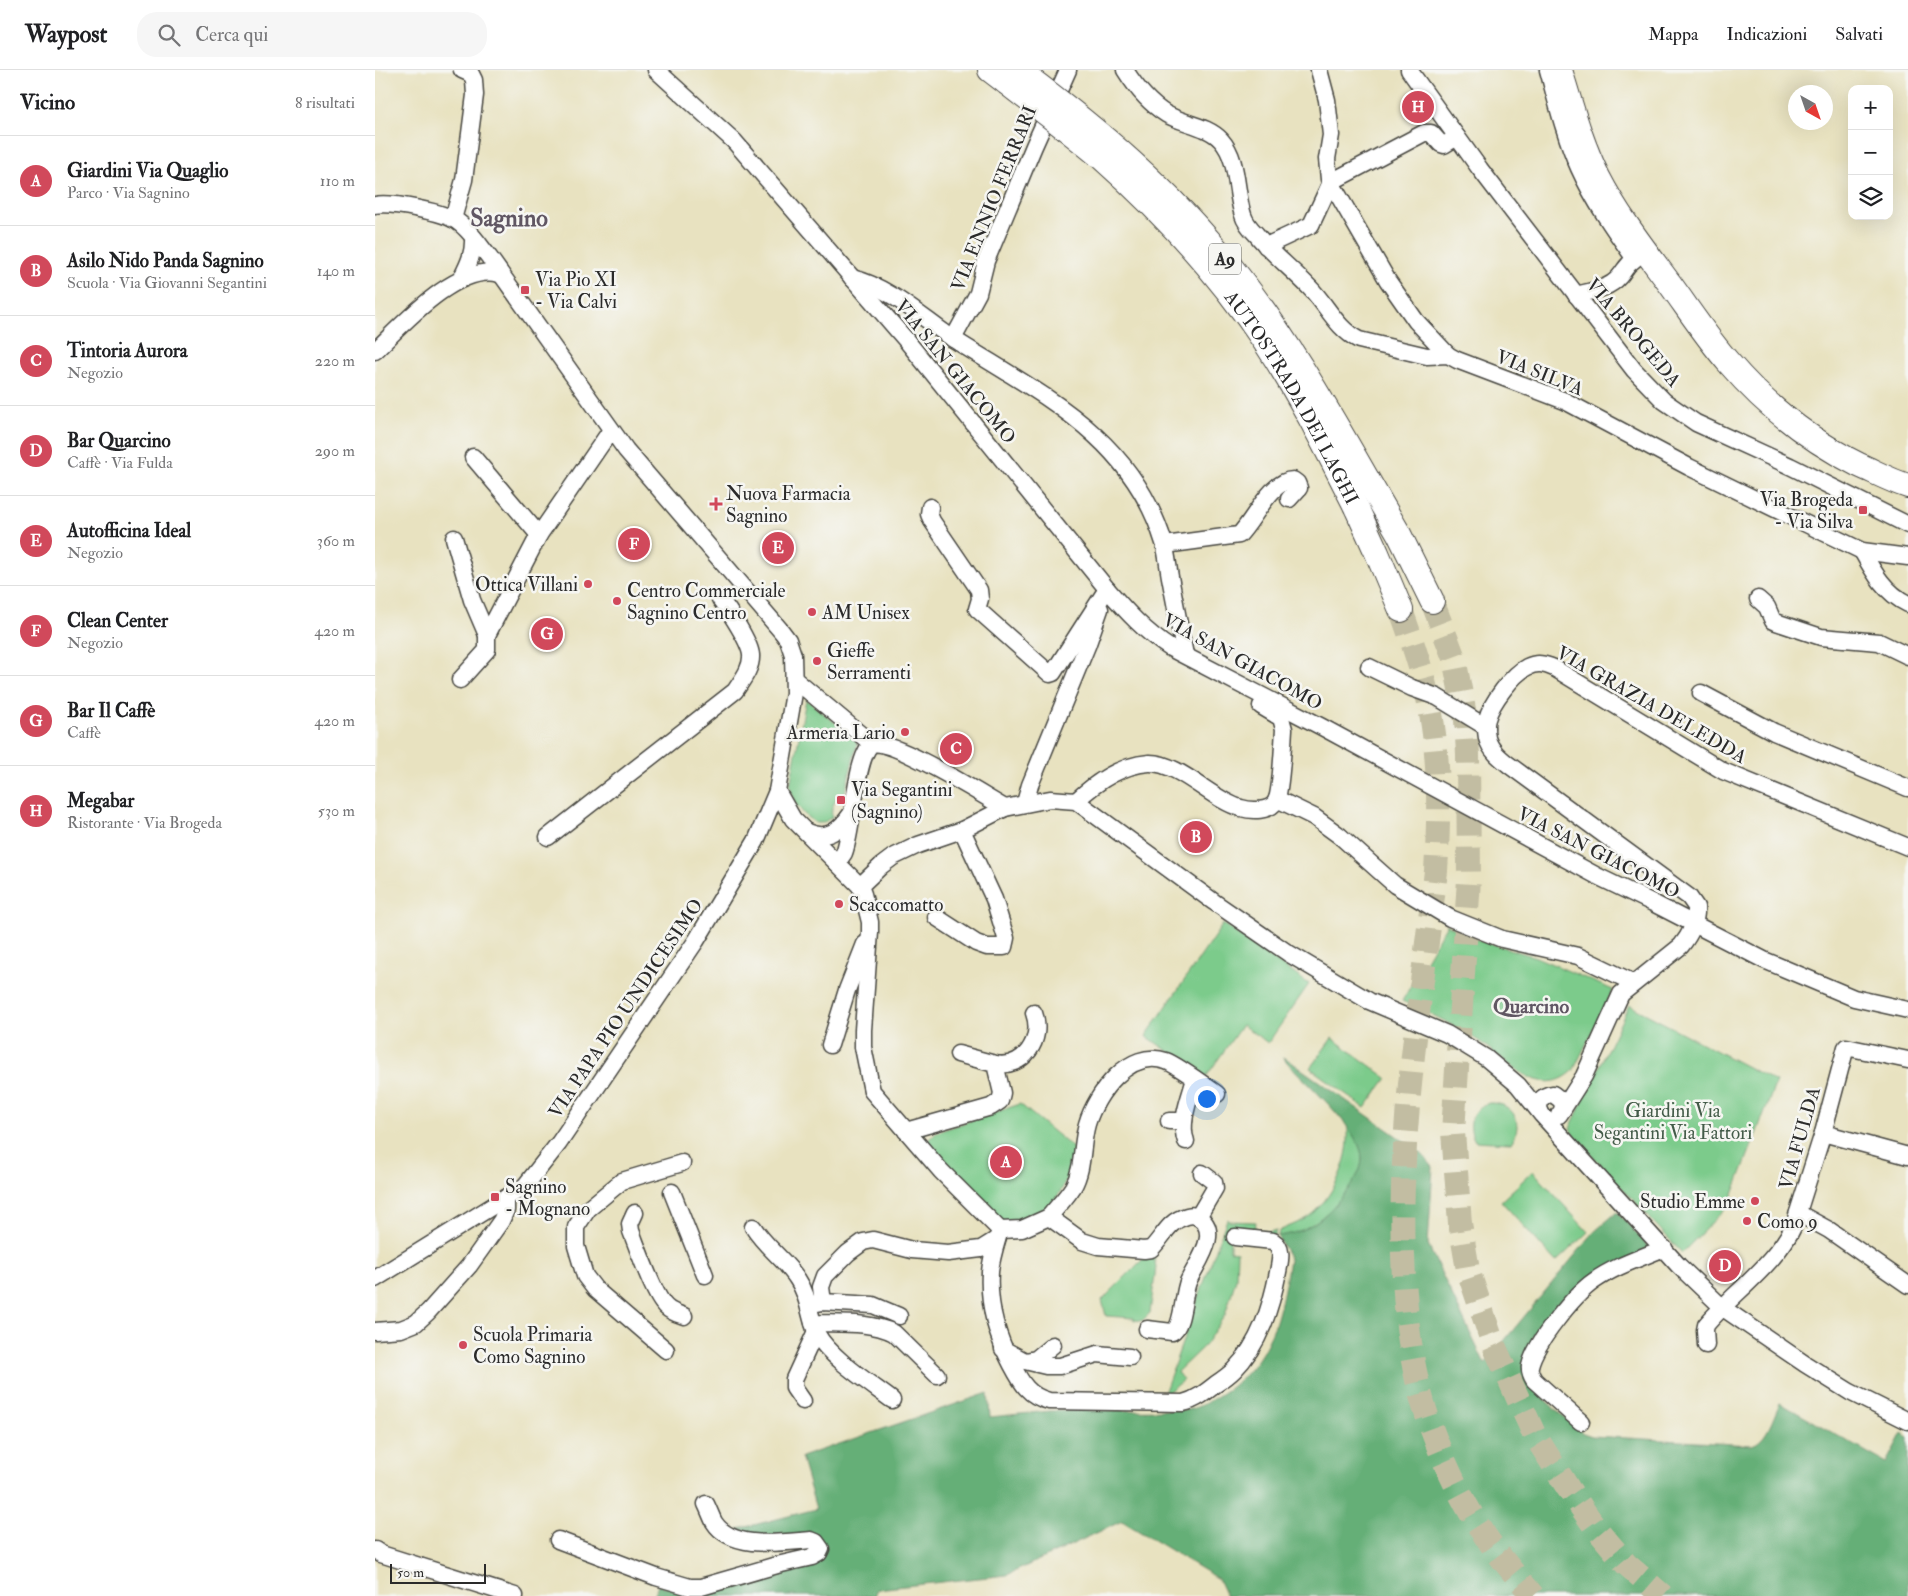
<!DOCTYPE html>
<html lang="it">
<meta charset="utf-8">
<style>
:root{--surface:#fff;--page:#f6f6f6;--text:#202124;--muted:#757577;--line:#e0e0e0;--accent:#d1495b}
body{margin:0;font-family:"IM FELL Double Pica",serif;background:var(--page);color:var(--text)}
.controls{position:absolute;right:15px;top:15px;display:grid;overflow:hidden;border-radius:10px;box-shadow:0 5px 20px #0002}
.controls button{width:45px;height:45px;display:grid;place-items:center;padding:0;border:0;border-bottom:1px solid var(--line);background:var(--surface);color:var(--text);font:25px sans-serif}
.compass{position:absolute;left:1413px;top:15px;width:45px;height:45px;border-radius:50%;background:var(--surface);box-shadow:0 5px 20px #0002;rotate:140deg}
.scale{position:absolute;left:15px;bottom:12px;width:96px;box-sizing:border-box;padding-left:5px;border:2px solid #2b2b2b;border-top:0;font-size:14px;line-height:18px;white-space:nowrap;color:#2b2b2b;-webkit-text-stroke:4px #f6f6f2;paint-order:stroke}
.you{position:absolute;left:831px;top:1028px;width:18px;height:18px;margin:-12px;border:4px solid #fff;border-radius:50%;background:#1a73e8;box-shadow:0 0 0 8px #1a73e833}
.badge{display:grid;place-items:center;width:32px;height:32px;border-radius:50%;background:var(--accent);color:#fff;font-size:16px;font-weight:700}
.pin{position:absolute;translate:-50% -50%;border:2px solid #fff;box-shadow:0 1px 5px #0006}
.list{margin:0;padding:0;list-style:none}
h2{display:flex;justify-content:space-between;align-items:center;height:65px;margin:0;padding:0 20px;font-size:21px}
h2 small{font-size:16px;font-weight:400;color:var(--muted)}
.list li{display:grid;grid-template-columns:32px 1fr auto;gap:15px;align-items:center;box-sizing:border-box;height:90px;padding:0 20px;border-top:1px solid var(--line)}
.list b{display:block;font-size:19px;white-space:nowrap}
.list p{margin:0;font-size:16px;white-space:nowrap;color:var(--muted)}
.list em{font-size:16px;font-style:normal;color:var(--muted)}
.icon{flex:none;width:28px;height:28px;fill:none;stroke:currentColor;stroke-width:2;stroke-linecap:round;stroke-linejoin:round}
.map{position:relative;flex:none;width:1533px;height:1526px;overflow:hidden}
header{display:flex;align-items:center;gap:30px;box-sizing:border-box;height:70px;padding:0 25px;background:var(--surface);border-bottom:1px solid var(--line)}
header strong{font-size:24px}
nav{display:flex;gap:28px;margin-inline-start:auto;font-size:18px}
.search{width:350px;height:45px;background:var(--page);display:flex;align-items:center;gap:12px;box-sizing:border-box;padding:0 18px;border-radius:20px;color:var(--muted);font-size:19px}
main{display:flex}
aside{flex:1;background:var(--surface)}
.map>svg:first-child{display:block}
.green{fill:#7ccb8b;stroke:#547b5b}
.forest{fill:#65af77;stroke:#486d51}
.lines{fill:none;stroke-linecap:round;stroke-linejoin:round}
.highway-tunnel{stroke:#c2bda2;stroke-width:24;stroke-dasharray:24 12;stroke-linecap:butt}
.minor-casing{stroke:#474641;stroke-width:19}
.highway-casing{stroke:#474641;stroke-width:26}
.minor{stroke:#fff;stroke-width:16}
.highway{stroke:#fff;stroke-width:24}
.highway-bridge-casing{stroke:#474641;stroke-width:26;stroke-linecap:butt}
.highway-bridge{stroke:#fff;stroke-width:24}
.poi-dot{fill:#d1495b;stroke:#f6f6f2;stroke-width:2}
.labels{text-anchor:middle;stroke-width:5;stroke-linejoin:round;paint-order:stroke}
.shield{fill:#f6f6f2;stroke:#686867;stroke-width:1}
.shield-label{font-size:18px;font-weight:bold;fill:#2b2b2b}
.street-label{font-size:19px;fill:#2b2b2b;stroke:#f6f6f2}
.poi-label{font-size:19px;fill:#2b2b2b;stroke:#f6f6f2;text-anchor:start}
.park-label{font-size:19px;fill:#435b48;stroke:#f6f6f2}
.neighbourhood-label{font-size:20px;font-weight:bold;fill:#605663;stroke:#f6f6f2}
.district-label{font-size:24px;font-weight:bold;fill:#605663;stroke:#f6f6f2}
</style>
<header>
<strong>Waypost</strong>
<div class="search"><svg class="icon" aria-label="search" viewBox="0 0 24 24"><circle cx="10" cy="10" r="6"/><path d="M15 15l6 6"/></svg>Cerca qui</div>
<nav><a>Mappa</a><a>Indicazioni</a><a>Salvati</a></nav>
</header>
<main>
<aside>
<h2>Vicino<small>8 risultati</small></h2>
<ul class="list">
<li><span class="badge">A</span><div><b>Giardini Via Quaglio</b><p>Parco · Via Sagnino</p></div><em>110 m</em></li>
<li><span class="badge">B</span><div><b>Asilo Nido Panda Sagnino</b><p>Scuola · Via Giovanni Segantini</p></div><em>140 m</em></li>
<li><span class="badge">C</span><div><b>Tintoria Aurora</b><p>Negozio</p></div><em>220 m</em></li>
<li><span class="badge">D</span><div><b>Bar Quarcino</b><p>Caffè · Via Fulda</p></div><em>290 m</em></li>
<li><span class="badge">E</span><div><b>Autofficina Ideal</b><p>Negozio</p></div><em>360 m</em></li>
<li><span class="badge">F</span><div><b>Clean Center</b><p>Negozio</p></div><em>420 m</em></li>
<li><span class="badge">G</span><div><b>Bar Il Caffè</b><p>Caffè</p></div><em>420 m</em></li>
<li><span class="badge">H</span><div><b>Megabar</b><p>Ristorante · Via Brogeda</p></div><em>530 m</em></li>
</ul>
</aside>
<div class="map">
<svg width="1533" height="1526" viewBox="0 0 1533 1526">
<rect width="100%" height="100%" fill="#f6f6f2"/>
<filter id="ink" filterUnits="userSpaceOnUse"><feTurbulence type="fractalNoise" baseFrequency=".02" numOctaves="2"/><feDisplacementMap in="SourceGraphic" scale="10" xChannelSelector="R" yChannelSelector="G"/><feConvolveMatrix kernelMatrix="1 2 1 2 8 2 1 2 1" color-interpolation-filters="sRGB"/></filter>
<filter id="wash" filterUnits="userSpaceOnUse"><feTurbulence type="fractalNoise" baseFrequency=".0096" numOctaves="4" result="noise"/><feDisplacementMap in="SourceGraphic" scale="20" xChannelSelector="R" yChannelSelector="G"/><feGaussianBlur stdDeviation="1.12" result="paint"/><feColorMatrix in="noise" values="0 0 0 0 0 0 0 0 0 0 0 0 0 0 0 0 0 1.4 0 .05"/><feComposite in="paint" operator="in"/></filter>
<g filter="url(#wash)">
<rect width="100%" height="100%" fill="#e8e2c0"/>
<g class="green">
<path d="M 431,629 L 480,669 L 482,674 L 470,722 C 461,727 455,737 457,747 L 448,753 L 441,753 L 432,747 L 419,732 L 415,716 Z"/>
<path d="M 848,854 L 934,914 L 893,973 L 867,955 L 831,1007 L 771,966 Z"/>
<path d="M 1072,854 L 1094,867 L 1161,887 L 1238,920 L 1198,1001 C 1163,1033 1128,985 1099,968 C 1077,953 1051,942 1027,931 Z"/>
<path d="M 1254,935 L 1401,1012 L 1354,1135 L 1307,1183 L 1200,1067 L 1195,1058 Z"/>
<path d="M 957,968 L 1012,1008 L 990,1038 L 935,998 Z"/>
<path d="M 1114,1033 C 1138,1032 1150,1053 1136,1073 L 1100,1071 C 1091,1055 1096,1040 1114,1033 Z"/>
<path d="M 645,1034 L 703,1082 C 696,1102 680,1141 659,1149 C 650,1152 641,1153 632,1155 L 620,1148 L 551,1073 L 562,1062 Z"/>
<path d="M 972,1055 C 979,1065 986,1075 987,1086 C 990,1112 947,1152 925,1161 C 918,1165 910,1165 903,1166 L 904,1161 C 916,1155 928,1152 938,1143 C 960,1124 978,1084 972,1055 Z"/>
<path d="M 1158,1101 L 1213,1162 L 1181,1192 L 1126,1131 Z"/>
<path d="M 852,1149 L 854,1151 L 881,1152 L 880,1159 L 894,1162 L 901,1160 L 900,1165 L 855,1170 L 855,1181 L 862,1182 L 861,1209 L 850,1245 L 830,1275 L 802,1302 L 808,1310 L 788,1326 Z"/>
<path d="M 779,1188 L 781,1197 L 775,1243 L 767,1251 L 759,1250 L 759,1248 L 731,1246 L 727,1230 L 768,1189 Z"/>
</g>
<path class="forest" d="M 909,987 L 1046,1083 L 1058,1097 L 1053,1175 L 1110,1294 L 1219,1162 L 1242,1142 L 1275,1178 L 1188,1231 L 1177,1239 L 1168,1250 L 1160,1262 L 1152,1286 L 1169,1329 L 1208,1363 L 1217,1366 L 1376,1375 C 1392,1372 1398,1347 1405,1333 L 1511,1393 L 1527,1363 L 1533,1367 L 1533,1526 L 851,1526 L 843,1509 L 747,1451 L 632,1505 L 502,1519 L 499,1526 L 279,1526 L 283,1515 L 306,1521 L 450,1480 L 381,1465 L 363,1459 L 441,1439 L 426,1387 L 613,1323 L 615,1347 L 675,1341 L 811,1340 C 824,1338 835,1331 846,1324 C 897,1292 905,1245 914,1190 L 913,1185 L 902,1166 C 927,1164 947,1151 963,1131 C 973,1120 987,1104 987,1088 C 987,1061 929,1011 910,990 Z"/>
</g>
<g filter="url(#ink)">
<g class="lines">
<g class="highway-tunnel">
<path d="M 1057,531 L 1079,588 L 1091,650 L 1093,684 L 1094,809 L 1078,1062 L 1085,1153 L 1093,1200 L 1117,1271 L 1159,1364 L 1193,1418 L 1220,1457 L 1251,1494 L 1288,1526"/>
<path d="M 1026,540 C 1038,574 1050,608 1056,644 C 1065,695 1064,749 1061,801 C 1045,936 1021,1072 1029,1208 C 1031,1242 1034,1276 1042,1310 C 1054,1364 1087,1438 1122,1482 C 1133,1497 1146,1511 1158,1526"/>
</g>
<g class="minor-casing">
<g id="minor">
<path d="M 281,0 L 359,71 L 531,270 L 732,519 C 751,541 770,562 795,578 L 947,657 L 1224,807 L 1278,833 L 1389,890 L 1479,928 L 1533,940"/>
<path d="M 750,0 C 760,16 775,34 791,44 C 808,54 832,55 846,70 C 864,90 860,121 868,145 C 870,152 876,159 881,164 C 897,184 917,199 935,218 C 952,235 961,258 984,270 L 1052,286 L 1073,285 L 1082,290 L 1190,331 L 1314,397 L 1487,481 L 1533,487"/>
<path d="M 944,0 L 952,30 L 956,65 L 952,89 L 954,109 L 1013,211 L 1041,251 L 1073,285"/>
<path d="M 1034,0 L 1105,99 L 1259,300 L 1289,331 L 1321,353 L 1415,396 L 1533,455"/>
<path d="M 1173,0 C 1182,33 1190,67 1204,98 C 1219,131 1239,160 1260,189 C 1250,196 1251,199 1244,207 C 1234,219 1216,221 1201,225"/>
<path d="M 956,112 L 1049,63 L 1056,63 L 1066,74 L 1069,75 L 1082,67"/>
<path d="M 0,135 C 16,132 70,142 83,152 C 95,160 105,176 114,187 L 251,380 L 407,562 L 413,570 L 418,585 L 419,623 L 402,721 L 381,771 L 321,871 L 184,1073 L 150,1116 L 0,1209"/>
<path d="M 78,149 L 89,110 L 100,25 L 99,10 L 96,4 L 87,0"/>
<path d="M 891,176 L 936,155 L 956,112"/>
<path d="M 477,208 C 516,217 550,251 583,272 C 670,327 757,368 789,473 C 792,484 793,496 795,507 C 800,533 805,559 810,585"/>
<path d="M 86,209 C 93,195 99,184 98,167"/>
<path d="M 578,269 L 603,223 L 611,191 L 659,76 L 693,0"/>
<path d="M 0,281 C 28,254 83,192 125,204"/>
<path d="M 98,387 L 164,465"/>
<path d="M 555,437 L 554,444 L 557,451 L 604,520 L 605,529 L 602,539 L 675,604 L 678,603 L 732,519"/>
<path d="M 79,468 L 97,530 L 112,565"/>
<path d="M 790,475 L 864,465 C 879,450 896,410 918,410 L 922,413 L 924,418 L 914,429"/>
<path d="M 1487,481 C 1499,503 1510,523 1533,534"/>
<path d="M 1383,529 L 1392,537 L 1398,551 L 1446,567 L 1504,572 L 1533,586"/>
<path d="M 994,597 L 1037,618 L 1062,627 L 1111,657"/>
<path d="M 419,609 L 497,674"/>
<path d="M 85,610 L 112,580 L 112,565 L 164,465 L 236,360"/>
<path d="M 1326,623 L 1399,662 L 1533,718"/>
<path d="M 402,721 L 418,749 L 485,816 L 488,824 L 495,852 L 495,862 L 488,960 L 488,977 L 497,1021 L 566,1101 L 625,1160 C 621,1174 616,1188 615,1202 C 613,1235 621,1265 637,1295 C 646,1312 653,1326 674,1331 L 808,1333 C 821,1330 831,1322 841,1314 C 847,1310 854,1305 859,1300 C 885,1274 896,1237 903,1202 C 905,1191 909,1178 898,1171 L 860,1167"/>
<path d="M 902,729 L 939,747 L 965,766 L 1020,815 L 1075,848 L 1127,869 L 1203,886 L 1259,913"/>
<path d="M 701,731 C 720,713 746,695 774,693 C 804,692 838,731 866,738 C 876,741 895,742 901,731 C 906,722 908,673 909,659 L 906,648 L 886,636"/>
<path d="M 650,733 L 655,715 L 712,576 L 725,539"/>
<path d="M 432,762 C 452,771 465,760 476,744"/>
<path d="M 173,767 L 360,621 C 367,610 377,598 376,585 C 375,572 353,539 345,529"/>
<path d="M 462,793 C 464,790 467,786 469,783 C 478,761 480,686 497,674 C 519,669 607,725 630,738"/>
<path d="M 485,816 L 506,796 L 518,787 L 543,775 L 587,760 L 630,738 L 675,729 L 701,731 L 839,832 L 913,883 L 994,931 L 1072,964 L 1111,988 L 1143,1015 L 1167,1045 L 1303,1195 L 1348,1238 L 1430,1294 L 1475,1322 L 1533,1351"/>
<path d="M 561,847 L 601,873 L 612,877 L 629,877 L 631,868 L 619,829 L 587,760"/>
<path d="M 455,975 L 472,920 L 490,874"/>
<path d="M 620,994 C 648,999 669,970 659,943"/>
<path d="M 1188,1039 L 1209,1006 L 1246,924 L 1306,876 C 1315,865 1322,852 1321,837 L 1314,827 L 1134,695 C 1125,688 1115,680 1112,668 C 1111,662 1110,655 1112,649 C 1116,633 1138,604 1152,597 C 1162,592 1170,594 1179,598 L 1348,701 L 1533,777"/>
<path d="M 1166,1043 C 1161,1033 1167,1025 1178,1024 L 1187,1031 L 1188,1039 L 1184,1045"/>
<path d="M 794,1051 L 809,1051"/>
<path d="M 531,1061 L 616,1037 L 625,1031 L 627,1023 L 620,994 L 583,984"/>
<path d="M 1448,1063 L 1533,1086"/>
<path d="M 811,1071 C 804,1053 815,1027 820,1009"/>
<path d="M 297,1122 L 330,1205"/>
<path d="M 260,1143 L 255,1154 L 256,1161 C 263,1179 279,1226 291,1237 C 296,1242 303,1244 309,1246"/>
<path d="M 1423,1143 L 1454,1160 L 1533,1215"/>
<path d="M 823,1147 L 840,1118 L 839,1112 L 827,1103"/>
<path d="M 378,1157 C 391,1178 411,1190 423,1210 C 434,1226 434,1247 442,1264 C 454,1287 496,1314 517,1330"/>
<path d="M 625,1160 L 647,1159 L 674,1147"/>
<path d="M 448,1232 L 446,1217 L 450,1206 L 473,1183 L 488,1172 L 498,1170 L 537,1180 L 573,1183 L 606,1179 L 622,1169"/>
<path d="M 437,1234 L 448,1232 L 498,1235 L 524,1246"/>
<path d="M 438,1253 C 465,1254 494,1251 519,1263 L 562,1305"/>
<path d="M 772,1259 L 797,1262 C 808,1257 808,1224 813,1212 C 820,1195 848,1162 823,1147 C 820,1145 816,1145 812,1146 C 793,1151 789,1166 776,1179 L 769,1180 L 723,1176 L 707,1171 L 674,1147 C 681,1138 691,1128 698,1117 C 709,1098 706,1075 712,1054 C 721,1024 754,978 791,991 C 802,995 832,1017 842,1024"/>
<path d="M 0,1261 L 26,1259 L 41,1253 L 53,1242 L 94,1196 L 126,1151 L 131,1140 L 131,1128"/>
<path d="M 1331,1275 L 1330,1260 L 1331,1255 C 1358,1223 1402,1193 1419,1155 L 1448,1063 L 1471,977 L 1533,990"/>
<path d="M 628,1279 L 650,1291 L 671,1296 L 685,1296 L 722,1284 L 755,1287"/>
<path d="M 291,1280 L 220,1219 L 210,1206 L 201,1176 L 201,1157 L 213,1139 L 247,1111 L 307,1093"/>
<path d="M 650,1291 L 661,1289 L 678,1275"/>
<path d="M 428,1331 L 419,1318 L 419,1309 L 441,1261"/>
<path d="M 1206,1352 L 1159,1310 C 1156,1305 1154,1301 1155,1296 C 1160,1273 1200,1224 1219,1211 C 1240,1196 1266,1188 1289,1178"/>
<path d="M 183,1470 L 281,1507 L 315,1517 L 326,1517 L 402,1495 L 437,1487 L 444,1483 L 446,1479 L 441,1472 L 436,1470 C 408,1472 357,1481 339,1452 C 336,1446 334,1440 331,1434"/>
<path d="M 0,1480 L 6,1484 L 140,1526"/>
</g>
</g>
<g class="highway-casing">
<g id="highway">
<path d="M 615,0 L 632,13"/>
<path d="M 1185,0 C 1196,36 1206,73 1223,107 C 1243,146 1269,179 1295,214 C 1314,240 1332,268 1354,293 C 1390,335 1434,370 1484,395 C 1500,402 1516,411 1533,416"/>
<path d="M 1002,426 L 1024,464 L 1057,531"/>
<path d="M 981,437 L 1002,483 L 1026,540"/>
</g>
</g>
<use href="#minor" class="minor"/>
<use href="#highway" class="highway"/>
<g class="highway-bridge-casing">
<g id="highway-bridge">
<path d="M 643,0 C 721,58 795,120 856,197 C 913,268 957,348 1002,426"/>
<path id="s1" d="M 632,13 C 664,38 696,62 727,88 C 789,143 846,206 892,275 C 926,327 953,382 981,437"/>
</g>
</g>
<use href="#highway-bridge" class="highway-bridge"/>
</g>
</g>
<g class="poi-dot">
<rect x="145" y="215" width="10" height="10" rx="2.5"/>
<path d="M338.5 426.5h5v5h5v5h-5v5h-5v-5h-5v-5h5z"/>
<rect x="1483" y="435" width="10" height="10" rx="2.5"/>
<circle cx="213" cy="514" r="5"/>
<circle cx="242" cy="531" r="5"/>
<circle cx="437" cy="542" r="5"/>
<circle cx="442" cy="591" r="5"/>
<circle cx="530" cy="662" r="5"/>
<rect x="461" y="725" width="10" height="10" rx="2.5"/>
<circle cx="464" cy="834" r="5"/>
<rect x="115" y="1122" width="10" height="10" rx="2.5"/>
<circle cx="1380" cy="1131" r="5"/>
<circle cx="1372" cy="1151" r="5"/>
<circle cx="88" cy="1275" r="5"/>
</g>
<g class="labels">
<rect class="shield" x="834" y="173.5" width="32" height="31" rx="4"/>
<g class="shield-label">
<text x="850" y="195">A9</text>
</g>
<g class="street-label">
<text transform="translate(618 128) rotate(-68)" y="7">VIA ENNIO FERRARI</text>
<text transform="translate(1259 262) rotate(50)" y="7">VIA BROGEDA</text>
<text transform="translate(581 301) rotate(51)" y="7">VIA SAN GIACOMO</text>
<text transform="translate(1165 302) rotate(22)" y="7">VIA SILVA</text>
<text dy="7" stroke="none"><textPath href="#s1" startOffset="429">AUTOSTRADA DEI LAGHI</textPath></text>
<text transform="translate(868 591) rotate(29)" y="7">VIA SAN GIACOMO</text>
<text transform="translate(1277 634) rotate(30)" y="7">VIA GRAZIA DELEDDA</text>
<text transform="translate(1224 782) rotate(27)" y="7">VIA SAN GIACOMO</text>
<text transform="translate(250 938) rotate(-56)" y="7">VIA PAPA PIO UNDICESIMO</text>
<text transform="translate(1424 1068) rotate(-74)" y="7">VIA FULDA</text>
</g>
<g class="poi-label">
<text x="160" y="216">Via Pio XI<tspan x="160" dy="22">- Via Calvi</tspan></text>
<text x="351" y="430">Nuova Farmacia<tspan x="351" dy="22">Sagnino</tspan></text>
<text x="1478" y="436" text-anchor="end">Via Brogeda<tspan x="1478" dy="22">- Via Silva</tspan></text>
<text x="203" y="521" text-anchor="end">Ottica Villani</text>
<text x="252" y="527">Centro Commerciale<tspan x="252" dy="22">Sagnino Centro</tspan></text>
<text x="447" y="549">AM Unisex</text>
<text x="452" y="587">Gieffe<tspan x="452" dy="22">Serramenti</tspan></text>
<text x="520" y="669" text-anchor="end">Armeria Lario</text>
<text x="476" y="726">Via Segantini<tspan x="476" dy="22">(Sagnino)</tspan></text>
<text x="474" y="841">Scaccomatto</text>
<text x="130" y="1123">Sagnino<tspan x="130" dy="22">- Mognano</tspan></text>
<text x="1370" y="1138" text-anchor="end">Studio Emme</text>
<text x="1382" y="1158">Como 9</text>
<text x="98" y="1271">Scuola Primaria<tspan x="98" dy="22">Como Sagnino</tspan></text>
</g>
<g class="park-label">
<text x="1298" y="1047">Giardini Via<tspan x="1298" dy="22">Segantini Via Fattori</tspan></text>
</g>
<g class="neighbourhood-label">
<text x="1156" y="943">Quarcino</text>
</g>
<g class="district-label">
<text x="134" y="156">Sagnino</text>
</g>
</g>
</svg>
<div class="controls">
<button>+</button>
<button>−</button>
<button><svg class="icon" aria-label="layers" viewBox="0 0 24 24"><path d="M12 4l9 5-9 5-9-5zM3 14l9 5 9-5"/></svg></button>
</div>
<svg class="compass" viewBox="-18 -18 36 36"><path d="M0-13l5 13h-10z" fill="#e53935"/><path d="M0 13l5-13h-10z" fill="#757577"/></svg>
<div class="scale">50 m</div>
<div class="you"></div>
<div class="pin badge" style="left:631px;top:1092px">A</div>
<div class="pin badge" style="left:821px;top:767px">B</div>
<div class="pin badge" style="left:581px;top:679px">C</div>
<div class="pin badge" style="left:1350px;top:1196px">D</div>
<div class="pin badge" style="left:403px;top:478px">E</div>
<div class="pin badge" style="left:259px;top:474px">F</div>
<div class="pin badge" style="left:172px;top:564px">G</div>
<div class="pin badge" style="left:1043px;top:37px">H</div>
</div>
</main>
